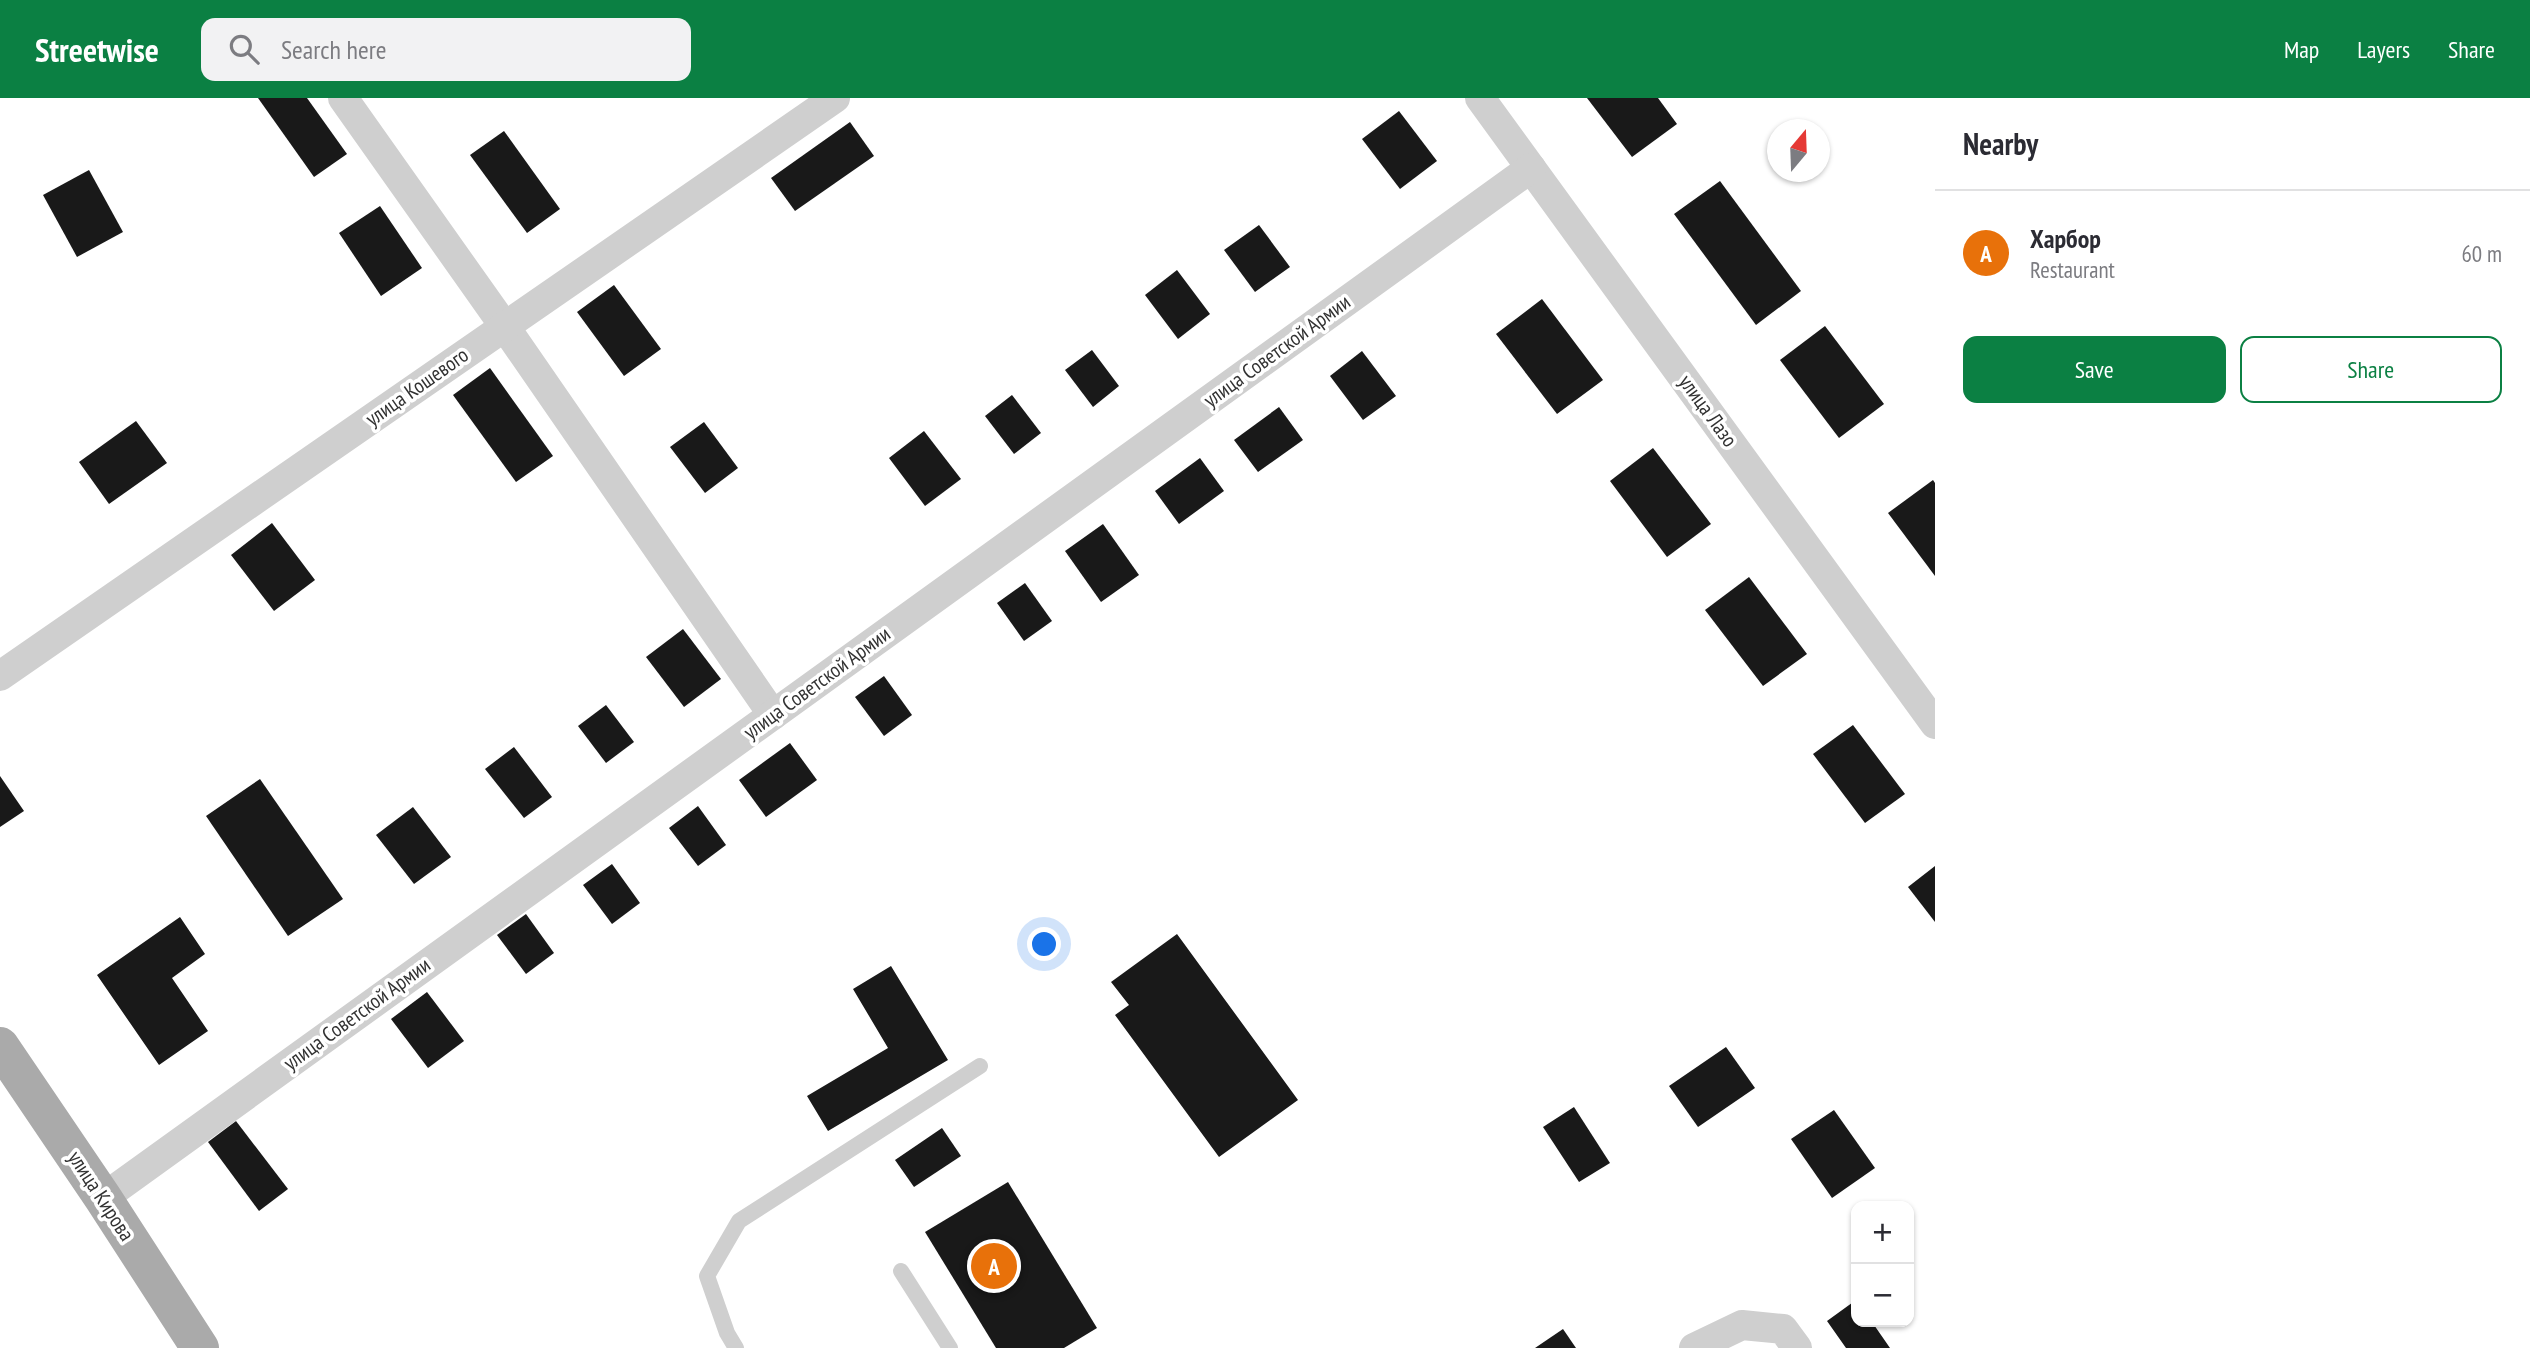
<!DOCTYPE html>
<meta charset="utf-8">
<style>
:root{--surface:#fff;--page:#f2f2f3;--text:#2b2b33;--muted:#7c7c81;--line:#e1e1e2;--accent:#0b8043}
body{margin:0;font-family:"PT Sans Narrow",sans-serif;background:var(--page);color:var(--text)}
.controls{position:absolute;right:21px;bottom:21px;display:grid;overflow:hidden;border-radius:14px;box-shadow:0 2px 5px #0004}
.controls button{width:63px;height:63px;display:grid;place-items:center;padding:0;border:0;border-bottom:2px solid var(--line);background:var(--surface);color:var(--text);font:35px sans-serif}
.compass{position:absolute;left:1767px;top:21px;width:63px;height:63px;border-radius:50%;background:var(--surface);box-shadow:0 2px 5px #0004;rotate:19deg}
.you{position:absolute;left:1045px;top:847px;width:24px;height:24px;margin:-18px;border:5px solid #fff;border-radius:50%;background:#1a73e8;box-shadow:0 0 0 10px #1a73e833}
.badge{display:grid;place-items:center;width:46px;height:46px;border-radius:50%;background:var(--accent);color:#fff;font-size:23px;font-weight:700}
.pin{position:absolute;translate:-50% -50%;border:4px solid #fff;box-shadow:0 2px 7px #0006}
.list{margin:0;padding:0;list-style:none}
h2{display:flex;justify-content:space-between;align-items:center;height:91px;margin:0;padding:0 28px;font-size:30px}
h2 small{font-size:23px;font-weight:400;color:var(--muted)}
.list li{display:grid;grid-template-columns:46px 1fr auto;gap:21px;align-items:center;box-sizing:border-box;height:126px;padding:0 28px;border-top:2px solid var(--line)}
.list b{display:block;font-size:26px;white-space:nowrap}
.list p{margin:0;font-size:23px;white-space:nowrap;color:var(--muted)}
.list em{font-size:23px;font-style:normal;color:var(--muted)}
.actions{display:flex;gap:14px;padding:21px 28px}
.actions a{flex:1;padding:16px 0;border:2px solid var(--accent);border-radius:14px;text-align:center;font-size:24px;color:var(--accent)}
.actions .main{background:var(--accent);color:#fff}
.icon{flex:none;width:38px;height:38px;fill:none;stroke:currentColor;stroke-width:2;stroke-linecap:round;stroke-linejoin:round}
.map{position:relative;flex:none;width:1935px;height:1250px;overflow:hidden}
header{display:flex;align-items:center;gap:42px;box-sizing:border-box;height:98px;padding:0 35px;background:var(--accent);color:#fff}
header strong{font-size:33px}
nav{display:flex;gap:38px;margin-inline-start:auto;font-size:24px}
.search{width:490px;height:63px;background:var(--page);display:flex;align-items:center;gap:18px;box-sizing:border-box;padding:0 24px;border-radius:14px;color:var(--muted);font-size:26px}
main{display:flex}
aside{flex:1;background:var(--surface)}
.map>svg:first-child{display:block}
.building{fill:#191919}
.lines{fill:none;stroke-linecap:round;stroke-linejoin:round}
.lane{stroke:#cfcfcf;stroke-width:16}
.street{stroke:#cfcfcf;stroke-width:30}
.primary{stroke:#aaa;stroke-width:38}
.labels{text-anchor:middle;stroke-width:7;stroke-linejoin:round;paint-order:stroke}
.street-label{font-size:21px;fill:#323232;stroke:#fff}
</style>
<header>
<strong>Streetwise</strong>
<div class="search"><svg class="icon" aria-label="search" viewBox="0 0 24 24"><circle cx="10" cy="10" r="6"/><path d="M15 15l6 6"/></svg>Search here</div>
<nav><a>Map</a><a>Layers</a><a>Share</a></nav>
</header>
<main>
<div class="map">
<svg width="1935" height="1250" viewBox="0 0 1935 1250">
<rect width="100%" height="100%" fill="#fff"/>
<g class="building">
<path d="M 258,0 L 307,0 L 347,56 L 314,79 Z"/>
<path d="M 1587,0 L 1658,0 L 1677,26 L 1632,59 Z"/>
<path d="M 1399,13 L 1437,63 L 1400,91 L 1362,41 Z"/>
<path d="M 850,24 L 874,58 L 795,113 L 771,80 Z"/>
<path d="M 504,33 L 560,111 L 527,135 L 470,57 Z"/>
<path d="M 89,72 L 123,134 L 77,159 L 43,97 Z"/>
<path d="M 1720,83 L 1801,193 L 1756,227 L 1674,116 Z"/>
<path d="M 380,108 L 422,170 L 381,198 L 339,135 Z"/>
<path d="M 1259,127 L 1290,169 L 1255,194 L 1224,152 Z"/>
<path d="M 1177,172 L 1210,216 L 1178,241 L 1145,197 Z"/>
<path d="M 614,187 L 661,251 L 624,278 L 577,214 Z"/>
<path d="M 1542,201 L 1603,282 L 1557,316 L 1496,236 Z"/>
<path d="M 1825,228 L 1884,306 L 1839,340 L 1780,262 Z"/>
<path d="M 1092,252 L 1119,288 L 1093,309 L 1065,272 Z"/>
<path d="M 1362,253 L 1396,298 L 1363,322 L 1330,278 Z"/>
<path d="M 490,270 L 553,358 L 516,384 L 453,297 Z"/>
<path d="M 1012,297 L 1041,335 L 1014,356 L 985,318 Z"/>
<path d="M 1279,309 L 1303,342 L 1258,374 L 1234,342 Z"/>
<path d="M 136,323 L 167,365 L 109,406 L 79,364 Z"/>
<path d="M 704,324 L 738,370 L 705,395 L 670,349 Z"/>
<path d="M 924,333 L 961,381 L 925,408 L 889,360 Z"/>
<path d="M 1653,350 L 1711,426 L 1667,459 L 1610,383 Z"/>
<path d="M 1200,360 L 1224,393 L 1179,426 L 1155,393 Z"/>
<path d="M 1933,382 L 1935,385 L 1935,478 L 1888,415 Z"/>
<path d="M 272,425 L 315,482 L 274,513 L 231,457 Z"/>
<path d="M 1103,426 L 1139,477 L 1101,504 L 1065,453 Z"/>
<path d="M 1749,479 L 1807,556 L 1763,588 L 1705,512 Z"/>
<path d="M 1025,485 L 1052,523 L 1024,543 L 997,505 Z"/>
<path d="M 683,531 L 721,581 L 684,609 L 646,559 Z"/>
<path d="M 884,578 L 912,617 L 884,638 L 855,599 Z"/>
<path d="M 606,607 L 634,644 L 606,665 L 578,628 Z"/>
<path d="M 1853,627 L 1905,696 L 1865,725 L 1813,656 Z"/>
<path d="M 790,645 L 817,682 L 766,719 L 739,682 Z"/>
<path d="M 514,649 L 552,699 L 524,720 L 485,671 Z"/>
<path d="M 0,678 L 24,713 L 0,729 Z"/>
<path d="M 260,681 L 343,801 L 288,838 L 206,718 Z"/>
<path d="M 698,708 L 726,747 L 698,768 L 669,730 Z"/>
<path d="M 413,709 L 451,759 L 414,786 L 376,737 Z"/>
<path d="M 612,766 L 640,805 L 612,826 L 583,787 Z"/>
<path d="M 1935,768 L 1935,824 L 1908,789 Z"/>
<path d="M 526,816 L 554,855 L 526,876 L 497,837 Z"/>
<path d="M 180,819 L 205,856 L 172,880 L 208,933 L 159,967 L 97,877 Z"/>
<path d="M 1177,836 L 1298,1002 L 1219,1059 L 1115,917 L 1129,907 L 1111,884 Z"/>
<path d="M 891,868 L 948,962 L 828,1033 L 807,998 L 888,950 L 853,891 Z"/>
<path d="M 427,894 L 464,943 L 428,970 L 391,921 Z"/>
<path d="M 1726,949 L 1755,990 L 1698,1029 L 1669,988 Z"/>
<path d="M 1574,1009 L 1610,1065 L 1579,1084 L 1543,1029 Z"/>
<path d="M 1834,1012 L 1875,1070 L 1832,1100 L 1791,1041 Z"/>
<path d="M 236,1023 L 288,1091 L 259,1113 L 208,1044 Z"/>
<path d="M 942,1030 L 961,1058 L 914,1089 L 895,1062 Z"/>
<path d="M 1008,1084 L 1097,1230 L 1064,1250 L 996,1250 L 925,1134 Z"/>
<path d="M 1856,1202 L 1856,1224 L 1872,1224 L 1890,1250 L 1846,1250 L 1827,1223 Z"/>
<path d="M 1563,1231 L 1576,1250 L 1535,1250 Z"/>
</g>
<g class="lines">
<g class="lane">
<path d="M 901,1173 L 950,1250"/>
<path d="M 736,1250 L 727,1235 L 707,1178 L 739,1123 L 980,968"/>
</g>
<g class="street">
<path d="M 343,0 L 505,229 L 773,617"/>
<path d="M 1480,0 L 1935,626"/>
<path d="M 0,578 L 835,0"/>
<path d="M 103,1100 L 1531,70"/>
<path d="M 1694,1250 L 1742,1227 L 1783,1231 L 1797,1250"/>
</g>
<path class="primary" d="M 0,948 L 103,1100 L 200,1250"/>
</g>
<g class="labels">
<g class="street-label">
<text transform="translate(1277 253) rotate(-36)" y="7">улица Советской Армии</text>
<text transform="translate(417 289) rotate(-35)" y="7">улица Кошевого</text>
<text transform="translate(1708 313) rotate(54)" y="7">улица Лазо</text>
<text transform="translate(817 585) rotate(-36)" y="7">улица Советской Армии</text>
<text transform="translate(357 916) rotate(-36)" y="7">улица Советской Армии</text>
<text transform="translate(101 1098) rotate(57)" y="7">улица Кирова</text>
</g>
</g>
</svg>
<div class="controls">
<button>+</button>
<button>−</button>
</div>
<svg class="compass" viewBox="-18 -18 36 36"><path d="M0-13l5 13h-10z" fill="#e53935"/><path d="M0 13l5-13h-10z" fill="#7c7c81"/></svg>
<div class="you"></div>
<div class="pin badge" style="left:994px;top:1168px;background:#e8710a">A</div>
</div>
<aside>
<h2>Nearby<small></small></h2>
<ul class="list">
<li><span class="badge" style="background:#e8710a">A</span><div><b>Харбор</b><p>Restaurant</p></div><em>60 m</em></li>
</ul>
<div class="actions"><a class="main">Save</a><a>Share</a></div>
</aside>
</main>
